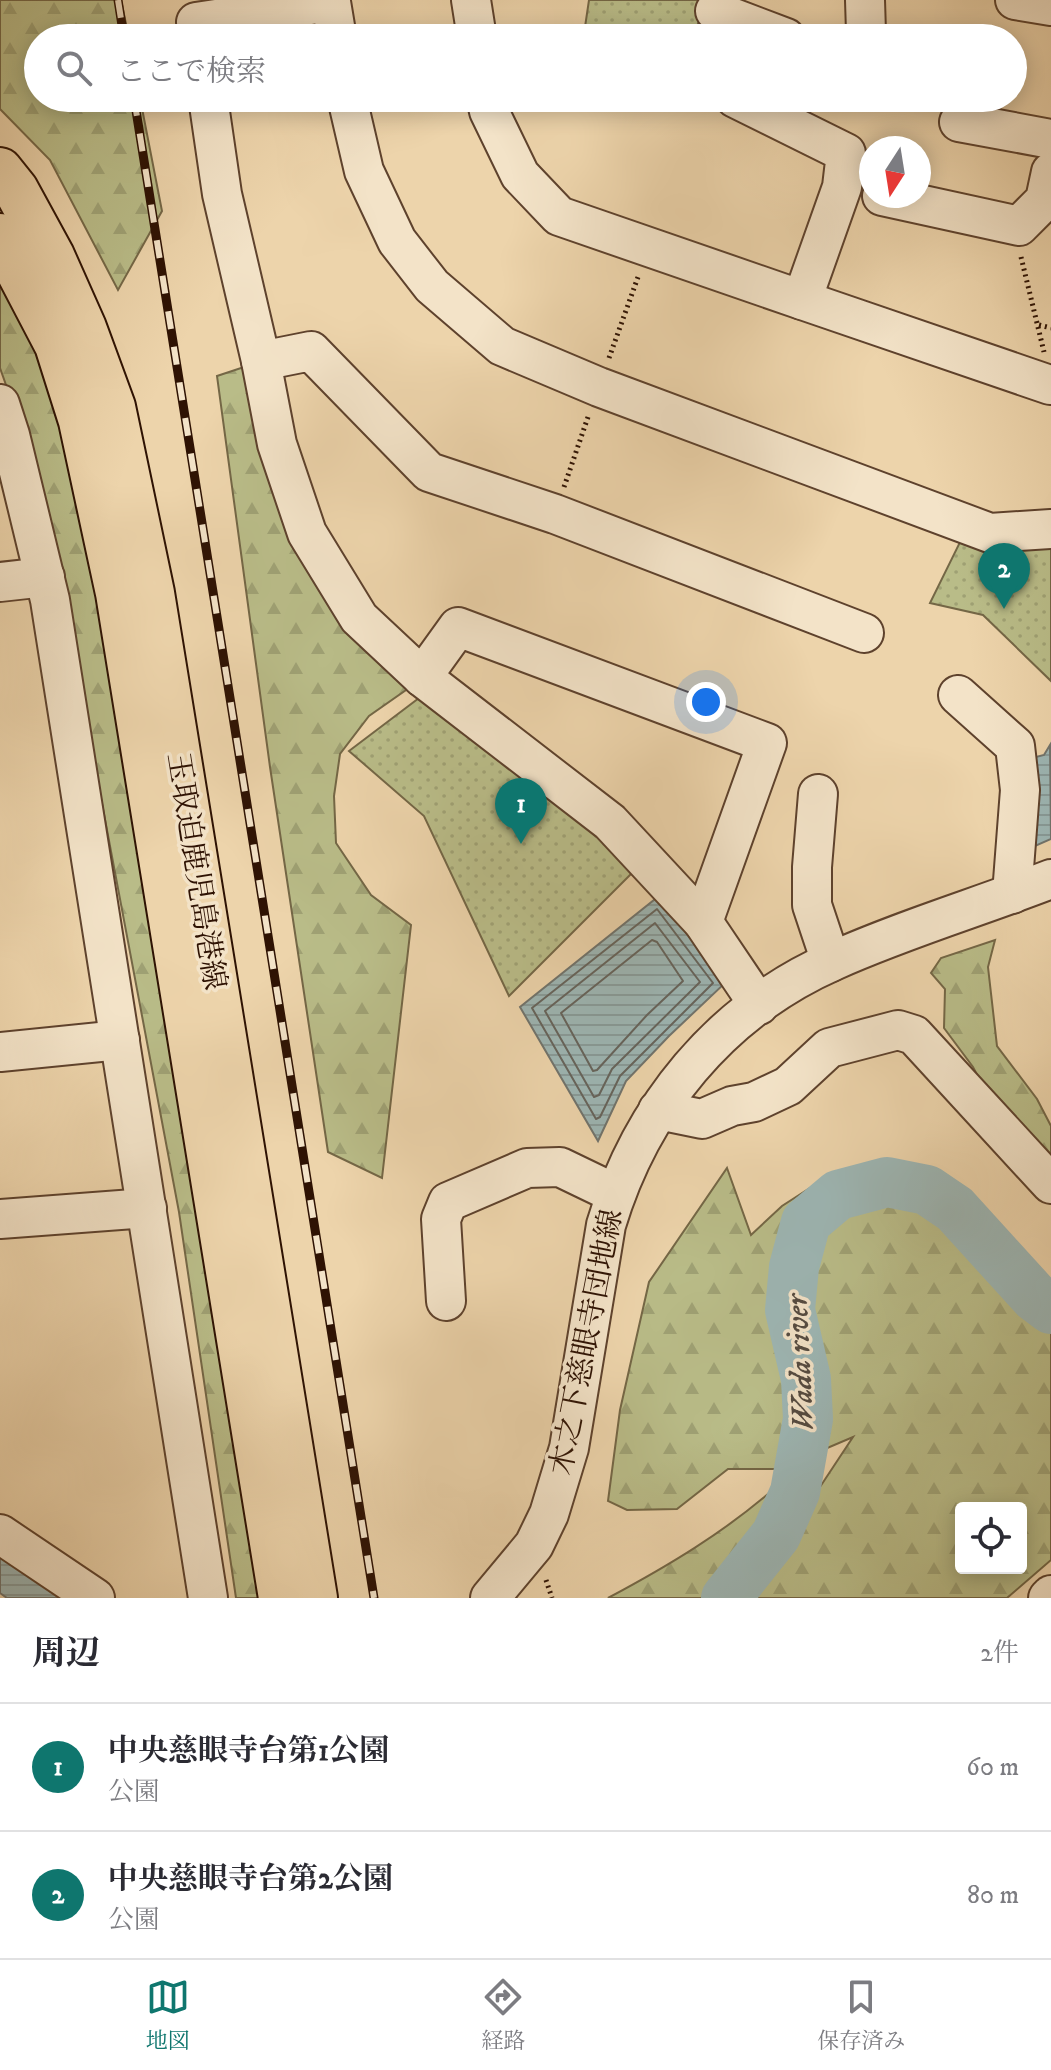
<!DOCTYPE html>
<html lang="ja">
<meta charset="utf-8">
<style>
:root{--surface:#fff;--page:#f2f2f3;--text:#2b2b33;--muted:#7c7c81;--line:#e1e1e2;--accent:#0f766e}
body{margin:0;font-family:"IM FELL DW Pica","Noto Serif JP",serif;background:var(--page);color:var(--text)}
.controls{position:absolute;right:24px;bottom:24px;display:grid;overflow:hidden;border-radius:8px;box-shadow:0 4px 20px #0003}
.controls button{width:72px;height:72px;display:grid;place-items:center;padding:0;border:0;border-bottom:2px solid var(--line);background:var(--surface);color:var(--text);font:40px sans-serif}
.compass{position:absolute;left:859px;top:136px;width:72px;height:72px;border-radius:50%;background:var(--surface);box-shadow:0 4px 20px #0003;rotate:192deg}
.you{position:absolute;left:706px;top:702px;width:28px;height:28px;margin:-20px;border:6px solid #fff;border-radius:50%;background:#1a73e8;box-shadow:0 0 0 12px #1a73e833}
.badge{display:grid;place-items:center;width:52px;height:52px;border-radius:50%;background:var(--accent);color:#fff;font-size:26px;font-weight:700}
.pin{position:absolute;translate:-50% -66px;filter:drop-shadow(0 2px 4px #0008)}
.pin::after{content:'';position:absolute;top:42px;width:28px;height:24px;background:inherit;clip-path:polygon(0 0,100% 0,50% 100%)}
.list{margin:0;padding:0;list-style:none}
h2{display:flex;justify-content:space-between;align-items:center;height:104px;margin:0;padding:0 32px;font-size:34px}
h2 small{font-size:26px;font-weight:400;color:var(--muted)}
.list li{display:grid;grid-template-columns:52px 1fr auto;gap:24px;align-items:center;box-sizing:border-box;height:128px;padding:0 32px;border-top:2px solid var(--line)}
.list b{display:block;font-size:30px;white-space:nowrap}
.list p{margin:0;font-size:26px;white-space:nowrap;color:var(--muted)}
.list em{font-size:26px;font-style:normal;color:var(--muted)}
.icon{flex:none;width:44px;height:44px;fill:none;stroke:currentColor;stroke-width:2;stroke-linecap:round;stroke-linejoin:round}
.map{position:relative;flex:none;width:1051px;height:1598px;overflow:hidden}
.search{position:absolute;background:var(--surface);box-shadow:0 4px 20px #0003;left:24px;right:24px;top:24px;height:88px;display:flex;align-items:center;gap:20px;box-sizing:border-box;padding:0 28px;border-radius:44px;color:var(--muted);font-size:30px}
.sheet{height:360px;background:var(--surface)}
nav{display:flex;justify-content:space-around;align-items:center;box-sizing:border-box;height:112px;border-top:2px solid var(--line);background:var(--surface);font-size:22px;color:var(--muted)}
nav a{display:grid;justify-items:center;gap:4px}
nav .on{color:var(--accent)}
.map>svg:first-child{display:block}
.forest{fill:url(#forest-firs);stroke:#746746;stroke-width:2;fill-rule:evenodd}
.park{fill:url(#park-dots);stroke:#746746;stroke-width:2}
.water{fill:url(#water-rules);stroke:#71746d;stroke-width:2}
.lines{fill:none;stroke-linecap:round;stroke-linejoin:round}
.shore{stroke:#66645c;stroke-width:2}
.river{stroke:#9db6b4;stroke-width:50}
.minor-casing{stroke:#5e422d;stroke-width:42}
.major-casing{stroke:#2e1203;stroke-width:48}
.path{stroke:#2e1203;stroke-width:5;stroke-dasharray:2 4;stroke-linecap:butt}
.minor{stroke:#f3e3c8;stroke-width:38}
.major{stroke:#edd4ab;stroke-width:44}
.rail-casing{stroke:#2e1203;stroke-width:9}
.rail{stroke:#f3e3c8;stroke-width:6;stroke-dasharray:18;stroke-linecap:butt}
.labels{text-anchor:middle;stroke-width:7;stroke-linejoin:round;paint-order:stroke}
.street-label{font-size:30px;fill:#2e1203;stroke:#f3e3c8}
.water-label{font-size:32px;font-style:italic;fill:#554b41;stroke:#f3e3c8}
</style>
<div class="map">
<svg width="1051" height="1598" viewBox="0 0 1051 1598">
<defs>
<pattern id="forest-firs" width="22" height="20" patternUnits="userSpaceOnUse" patternTransform="scale(2)"><rect width="22" height="20" fill="#b9bc88"/><path d="M5 1l3.5 6h-7zM16 11l3.5 6h-7z" fill="#9fa174"/></pattern>
<pattern id="park-dots" width="8" height="8" patternUnits="userSpaceOnUse" patternTransform="scale(2)"><rect width="8" height="8" fill="#b9bc88"/><path d="M2 2h.1M6 6h.1" fill="none" stroke="#9fa174" stroke-width="1.8" stroke-linecap="round"/></pattern>
<pattern id="water-rules" width="6" height="5" patternUnits="userSpaceOnUse" patternTransform="scale(2)"><rect width="6" height="5" fill="#9db6b4"/><path d="M0 2.5h6" fill="none" stroke="#889b99"/></pattern>
</defs>
<rect width="100%" height="100%" fill="#edd4ab"/>
<filter id="stains"><feTurbulence type="fractalNoise" baseFrequency=".0025" numOctaves="4"/><feColorMatrix values="0 0 0 0 .2 0 0 0 0 .09 0 0 0 0 .02 0 0 0 .5 -.17"/></filter>
<radialGradient id="worn" r=".72"><stop offset=".6" stop-color="#630" stop-opacity="0"/><stop offset="1" stop-color="#630" stop-opacity=".3"/></radialGradient>
<g class="forest">
<path d="M 0,0 L 121,0 L 129,38 L 38,38 L 38,98 L 140,98 L 162,211 L 118,290 L 50,160 L 0,109 Z"/>
<path d="M 0,276 L 38,356 L 61,426 L 100,597 L 269,1598 L 236,1598 L 179,1212 L 64,602 L 22,430 L 0,368 Z"/>
<path d="M 247,366 L 295,530 L 416,683 L 369,716 L 340,754 L 334,796 L 336,843 L 371,895 L 411,925 L 382,1178 L 328,1152 L 270,767 L 217,376 Z"/>
<path d="M 995,940 L 988,967 L 997,1046 L 1037,1099 L 1051,1126 L 1051,1170 L 1004,1126 L 973,1067 L 944,1028 L 945,989 L 931,973 L 941,958 Z"/>
<path d="M 727,1168 L 751,1235 L 782,1206 L 824,1179 L 854,1176 L 877,1169 L 950,1226 L 1014,1294 L 1051,1319 L 1051,1560 L 1007,1598 L 608,1598 C 668,1566 725,1532 776,1487 L 816,1493 L 853,1437 L 778,1469 L 728,1469 L 677,1509 L 627,1510 L 608,1501 L 620,1410 L 649,1282 ZM 961,1508 L 1021,1508 L 1021,1568 L 961,1568 Z"/>
</g>
<g class="park">
<path d="M 589,0 L 708,0 L 692,38 L 607,38 L 585,27 Z"/>
<path d="M 964,534 L 1051,546 L 1051,681 L 983,615 L 930,603 Z"/>
<path d="M 423,695 L 550,791 L 633,872 L 509,996 L 424,816 L 349,751 Z"/>
</g>
<g class="water">
<path d="M 1050,745 L 1051,839 L 1026,850 L 1032,758 L 1044,755 Z"/>
<path d="M 659,896 L 725,983 L 669,1036 L 626,1081 L 598,1141 L 520,1007 Z"/>
<path d="M 0,1554 L 62,1598 L 7,1598 L 0,1593 Z"/>
</g>
<g class="lines">
<g class="shore">
<path d="M 657,909 L 713,983 L 620,1076 L 600,1117 L 596,1119 L 532,1008 Z"/>
<path d="M 655,923 L 700,982 L 612,1069 L 599,1095 L 594,1097 L 545,1011 Z"/>
<path d="M 652,940 L 657,942 L 683,981 L 647,1015 L 597,1070 L 593,1071 L 561,1013 Z"/>
</g>
<path class="river" d="M 726,1598 L 776,1535 L 795,1492 L 808,1419 L 806,1379 L 790,1310 L 794,1267 L 806,1222 L 838,1195 L 887,1182 L 927,1190 L 955,1209 L 1035,1297 L 1051,1309"/>
<g class="minor-casing">
<g id="minor">
<path d="M 471,0 L 477,38"/>
<path d="M 1015,0 L 1051,6"/>
<path d="M 715,11 L 786,38"/>
<path d="M 196,22 L 331,2 L 337,38"/>
<path d="M 861,38 L 866,32 L 865,0"/>
<path d="M 208,98 L 222,194 L 261,361 L 277,444 L 307,533 L 359,618 L 422,677 L 610,822 L 703,922 L 759,1005"/>
<path d="M 347,98 L 364,171 L 397,241 L 432,286 L 502,346 L 599,387 L 990,533 L 1051,529"/>
<path d="M 486,98 L 489,111 L 520,175 L 559,216 L 802,300 L 842,187 L 846,153 L 735,98"/>
<path d="M 959,122 L 1051,139"/>
<path d="M 882,196 L 1019,226 L 1045,200 L 1051,172"/>
<path d="M 802,300 L 1050,385"/>
<path d="M 261,361 L 311,351 L 429,472 L 555,514 L 864,633"/>
<path d="M 0,404 L 10,435 L 50,600 L 208,1598"/>
<path d="M 0,582 L 45,577"/>
<path d="M 422,677 L 458,627 L 767,743 L 703,922"/>
<path d="M 958,695 L 1015,746 L 1020,790 L 1012,894"/>
<path d="M 818,794 L 812,867 L 812,905 L 831,962"/>
<path d="M 0,1052 L 120,1040"/>
<path d="M 658,1110 L 702,1119 L 732,1106 L 754,1102 L 788,1086 L 829,1048 L 898,1030 L 914,1035 L 1051,1184"/>
<path d="M 0,1219 L 147,1208"/>
<path d="M 446,1301 L 441,1219 L 448,1202 L 527,1168 L 560,1167 L 616,1194"/>
<path d="M 0,1534 L 95,1598"/>
<path d="M 490,1598 L 534,1545 L 549,1514 L 569,1448 L 606,1225 C 641,1108 720,1011 833,961 C 904,929 979,907 1051,879"/>
<path d="M 1048,1598 L 1051,1595"/>
</g>
</g>
<g class="major-casing">
<g id="major">
<path d="M 0,170 L 16,190 L 52,256 L 84,328 L 113,407 L 152,593 L 315,1598"/>
<path d="M 0,236 L 57,345 L 81,421 L 118,593 L 281,1598"/>
</g>
</g>
<g class="path">
<path d="M 1021,257 L 1044,352"/>
<path d="M 1039,325 L 1051,328"/>
<path d="M 609,358 L 638,277"/>
<path d="M 564,487 L 588,417"/>
<path d="M 546,1580 L 552,1598"/>
</g>
<use href="#minor" class="minor"/>
<use href="#major" class="major"/>
<g class="rail-casing">
<g id="rail">
<path d="M 118,0 L 124,38"/>
<path d="M 134,98 L 374,1598"/>
</g>
</g>
<use href="#rail" class="rail"/>
</g>
<g class="labels">
<g class="street-label">
<text transform="translate(197 871) rotate(81)" y="10">玉取迫鹿児島港線</text>
<text transform="translate(586 1342) rotate(-79)" y="10">木之下慈眼寺団地線</text>
</g>
<g class="water-label">
<text transform="translate(799 1363) rotate(-93)" y="11">Wada river</text>
</g>
</g>
<rect width="100%" height="100%" filter="url(#stains)"/>
<rect width="100%" height="100%" fill="url(#worn)"/>
</svg>
<div class="controls">
<button><svg class="icon" aria-label="locate" viewBox="0 0 24 24"><circle cx="12" cy="12" r="6"/><path d="M12 2v4M12 18v4M2 12h4M18 12h4"/></svg></button>
</div>
<svg class="compass" viewBox="-18 -18 36 36"><path d="M0-13l5 13h-10z" fill="#e53935"/><path d="M0 13l5-13h-10z" fill="#7c7c81"/></svg>
<div class="you"></div>
<div class="pin badge" style="left:521px;top:844px">1</div>
<div class="pin badge" style="left:1004px;top:609px">2</div>
<div class="search"><svg class="icon" aria-label="search" viewBox="0 0 24 24"><circle cx="10" cy="10" r="6"/><path d="M15 15l6 6"/></svg>ここで検索</div>
</div>
<section class="sheet">
<h2>周辺<small>2件</small></h2>
<ul class="list">
<li><span class="badge">1</span><div><b>中央慈眼寺台第1公園</b><p>公園</p></div><em>60 m</em></li>
<li><span class="badge">2</span><div><b>中央慈眼寺台第2公園</b><p>公園</p></div><em>80 m</em></li>
</ul>
</section>
<nav>
<a class="on"><svg class="icon" aria-label="map" viewBox="0 0 24 24"><path d="M3 6l6-2 6 2 6-2v14l-6 2-6-2-6 2zM9 4v14M15 6v14"/></svg>地図</a>
<a><svg class="icon" aria-label="directions" viewBox="0 0 24 24"><path d="M12 3l9 9-9 9-9-9zM9 14v-3h6M13 9l2 2-2 2"/></svg>経路</a>
<a><svg class="icon" aria-label="saved" viewBox="0 0 24 24"><path d="M7 4h10v16l-5-4-5 4z"/></svg>保存済み</a>
</nav>
